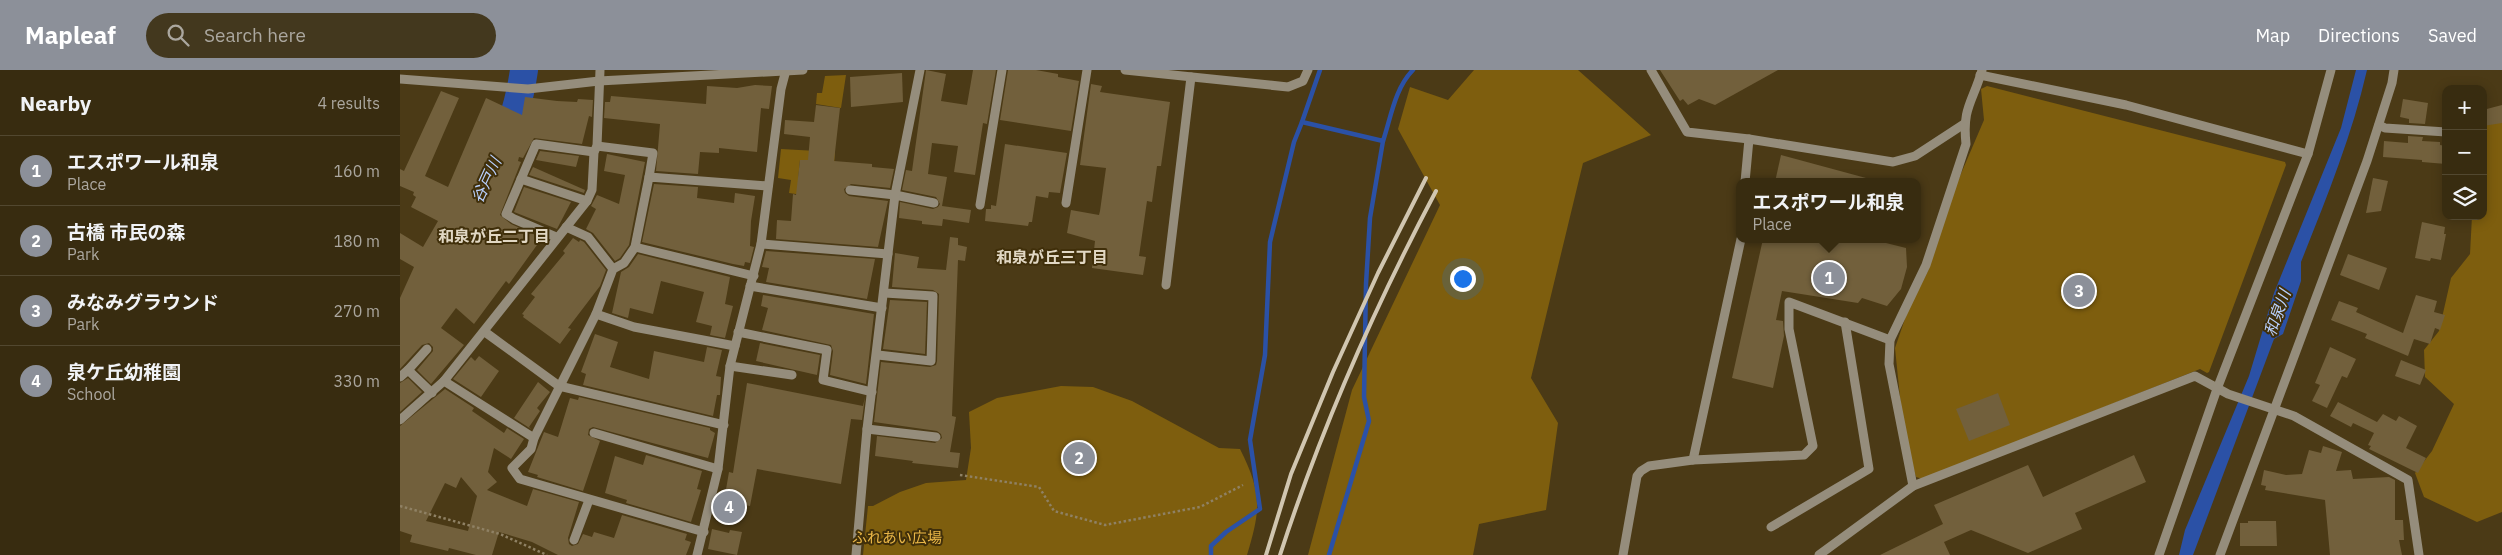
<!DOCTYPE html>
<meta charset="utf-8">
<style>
:root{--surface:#382c10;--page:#43381e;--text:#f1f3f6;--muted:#aba79f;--line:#524830;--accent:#8c9099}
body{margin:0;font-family:"IBM Plex Sans","Noto Sans JP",sans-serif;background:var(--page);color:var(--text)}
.controls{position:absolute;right:15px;top:15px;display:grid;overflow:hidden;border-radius:10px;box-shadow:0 2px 12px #0003}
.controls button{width:45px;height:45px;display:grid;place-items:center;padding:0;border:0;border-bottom:1px solid var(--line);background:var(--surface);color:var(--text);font:25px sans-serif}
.you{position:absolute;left:1062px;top:208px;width:18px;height:18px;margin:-12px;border:4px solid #fff;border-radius:50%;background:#1a73e8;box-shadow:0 0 0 8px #1a73e833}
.badge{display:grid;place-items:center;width:32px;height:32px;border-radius:50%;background:var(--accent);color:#fff;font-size:16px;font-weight:700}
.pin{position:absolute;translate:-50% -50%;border:2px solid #fff;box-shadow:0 1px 5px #0006}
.popup{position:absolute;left:1336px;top:108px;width:185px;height:65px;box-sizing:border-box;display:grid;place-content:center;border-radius:10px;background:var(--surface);filter:drop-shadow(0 1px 4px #0005);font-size:16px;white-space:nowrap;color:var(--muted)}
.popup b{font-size:19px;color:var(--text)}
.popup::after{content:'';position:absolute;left:50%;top:100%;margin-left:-10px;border:10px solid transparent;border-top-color:var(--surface)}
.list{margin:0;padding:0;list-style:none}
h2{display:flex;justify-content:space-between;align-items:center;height:65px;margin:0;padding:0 20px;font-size:21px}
h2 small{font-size:16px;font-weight:400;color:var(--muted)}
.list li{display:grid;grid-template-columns:32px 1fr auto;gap:15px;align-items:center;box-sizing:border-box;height:70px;padding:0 20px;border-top:1px solid var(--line)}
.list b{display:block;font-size:19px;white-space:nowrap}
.list p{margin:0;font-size:16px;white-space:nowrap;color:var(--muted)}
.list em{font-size:16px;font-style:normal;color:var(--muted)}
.icon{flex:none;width:28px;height:28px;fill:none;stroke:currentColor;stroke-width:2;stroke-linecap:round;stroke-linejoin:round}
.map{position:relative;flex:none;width:2102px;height:485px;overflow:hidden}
header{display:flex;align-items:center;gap:30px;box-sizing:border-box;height:70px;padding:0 25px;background:var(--accent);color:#fff}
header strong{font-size:24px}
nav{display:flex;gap:28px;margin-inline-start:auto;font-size:18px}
.search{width:350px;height:45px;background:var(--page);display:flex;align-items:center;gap:12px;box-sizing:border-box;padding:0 18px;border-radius:28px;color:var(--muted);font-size:19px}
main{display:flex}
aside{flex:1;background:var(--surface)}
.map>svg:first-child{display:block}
.green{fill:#7e5e0e}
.water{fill:#2b51a6}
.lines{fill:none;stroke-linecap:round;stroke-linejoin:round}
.stream{stroke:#2b51a6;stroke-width:4.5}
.river{stroke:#2b51a6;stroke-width:28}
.building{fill:#72603c;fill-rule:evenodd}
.path{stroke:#8f8164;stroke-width:2.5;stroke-dasharray:2.5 2.5;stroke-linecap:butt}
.minor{stroke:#958d7c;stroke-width:9}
.rail{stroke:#d1c6b0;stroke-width:4}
.labels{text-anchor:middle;stroke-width:4;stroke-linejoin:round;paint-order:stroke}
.park-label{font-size:15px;fill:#eab747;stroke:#402f0a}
.water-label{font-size:16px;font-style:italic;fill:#b8d0fe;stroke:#402f0a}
.neighbourhood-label{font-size:16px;font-weight:bold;fill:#e1d7c3;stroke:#402f0a}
</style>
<header>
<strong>Mapleaf</strong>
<div class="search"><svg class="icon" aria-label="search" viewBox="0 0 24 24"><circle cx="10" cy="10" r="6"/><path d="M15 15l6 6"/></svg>Search here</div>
<nav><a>Map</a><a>Directions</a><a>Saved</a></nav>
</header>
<main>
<aside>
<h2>Nearby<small>4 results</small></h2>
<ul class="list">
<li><span class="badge">1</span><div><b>エスポワール和泉</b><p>Place</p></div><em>160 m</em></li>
<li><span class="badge">2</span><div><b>古橋 市民の森</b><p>Park</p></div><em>180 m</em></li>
<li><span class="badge">3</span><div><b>みなみグラウンド</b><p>Park</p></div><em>270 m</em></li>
<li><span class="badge">4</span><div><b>泉ケ丘幼稚園</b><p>School</p></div><em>330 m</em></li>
</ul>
</aside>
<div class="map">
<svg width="2102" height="485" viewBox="0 0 2102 485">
<rect width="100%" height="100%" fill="#4b3a16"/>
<g class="green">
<path d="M 1074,0 L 1178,0 L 1251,65 L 1183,93 L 1131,308 L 1158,353 L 1146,440 L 1079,454 L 1073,485 L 908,485 L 952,320 L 1040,135 L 998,59 L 1010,17 L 1048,30 Z"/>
<path d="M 446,5 L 441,38 L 416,34 L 417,23 L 422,23 L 425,6 Z"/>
<path d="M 1587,16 L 1885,92 L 1886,95 L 1809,302 L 1807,303 L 1800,299 L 1523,409 L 1516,407 L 1504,367 L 1495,278 L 1508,240 L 1528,201 L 1557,113 L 1584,50 L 1581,19 Z"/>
<path d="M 2102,42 L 2102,442 L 2077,452 L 2024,427 L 2015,403 L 2032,381 L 2054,334 L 2025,307 L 2024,280 L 2039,261 L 2051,208 L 2070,184 L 2072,146 L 2083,146 L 2083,56 Z"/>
<path d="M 381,79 L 435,82 L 433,108 L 426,92 L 400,90 L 398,110 L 416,127 L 389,123 L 391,110 L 378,108 Z"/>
<path d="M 661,316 L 693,317 L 732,331 L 819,378 L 840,379 C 862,423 861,439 847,485 L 463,485 L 468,436 L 473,436 L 500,422 L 526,413 L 566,410 L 571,378 L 569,342 L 597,328 Z"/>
</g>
<path class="water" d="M 1956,0 L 1967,0 C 1952,66 1926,129 1901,192 L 1901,211 L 1883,264 L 1874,269 L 1793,485 L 1779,485 L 1785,460 L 1849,306 L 1874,223 L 1941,58 Z"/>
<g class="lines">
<g class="stream">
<path d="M 902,52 L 920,0"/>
<path d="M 811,485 L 811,476 L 826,462 L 860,439 L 850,370 L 865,285 L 870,172 L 894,72 L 902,52 L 983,71 C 991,47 995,18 1013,0"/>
<path d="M 929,485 L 969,351 L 964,327 L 966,214 L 970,148 L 983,71"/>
</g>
<path class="river" d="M 101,77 C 114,52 120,28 124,0"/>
</g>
<g class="building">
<path d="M 526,0 L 546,4 L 541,31 L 567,35 L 573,0 L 596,0 L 587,54 L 583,53 L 575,105 L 554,102 L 558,76 L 532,73 L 528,104 L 547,107 L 542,136 L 571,140 L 569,153 L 543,149 L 542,156 L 522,154 L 522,151 L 499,148 L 500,132 L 533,139 L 538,137 L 540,134 L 536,127 L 502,120 L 506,100 L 512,101 Z"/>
<path d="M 608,0 L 636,0 L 658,4 L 658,7 L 679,11 L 671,61 L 600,50 Z"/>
<path d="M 1260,0 L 1378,0 L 1315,35 L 1299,29 L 1288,35 L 1283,29 L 1280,31 Z"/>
<path d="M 502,3 L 503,32 L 451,37 L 450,7 Z"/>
<path d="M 691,14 L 702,16 L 700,22 L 770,32 L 761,96 L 757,96 L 752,132 L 747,131 L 739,186 L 746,187 L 743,205 L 692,198 L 695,171 L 667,163 L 671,140 L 699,145 L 700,141 L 706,98 L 680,95 Z"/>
<path d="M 355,15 L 372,16 L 369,39 L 361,38 L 357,82 L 319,78 L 319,83 L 300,82 L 298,104 L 256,101 L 260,54 L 204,48 L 205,32 L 210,32 L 211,26 L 306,34 L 307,16 L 337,18 Z"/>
<path d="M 41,21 L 59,28 L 25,106 L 48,117 L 86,28 L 122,45 L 125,27 L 157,31 L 177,32 L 178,29 L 193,30 L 192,47 L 189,46 L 182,74 L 134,68 L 123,88 L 119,87 L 118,91 L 121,92 L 100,145 L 111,154 L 142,168 L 109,214 L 106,211 L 74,254 L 56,238 L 41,258 L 64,275 L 31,314 L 17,300 L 33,281 L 33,277 L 29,273 L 22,275 L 0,299 L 0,228 L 14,197 L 0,189 L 0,163 L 23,177 L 38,151 L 11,137 L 16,127 L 13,125 L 14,122 L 0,116 L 0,99 L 4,101 Z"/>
<path d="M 2003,29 L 2028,33 L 2025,54 L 2009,53 L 2009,49 L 2000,47 Z"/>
<path d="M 416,35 L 440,38 L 434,91 L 472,94 L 472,97 L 494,99 L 490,118 L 451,114 L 444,119 L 445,123 L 449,126 L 488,131 L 478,177 L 376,169 L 377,150 L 391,151 L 393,124 L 396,125 L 400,90 L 408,90 L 410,67 L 384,64 L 385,50 L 414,52 Z"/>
<path d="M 2102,35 L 2102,53 L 2083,56 L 2083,40 Z"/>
<path d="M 2008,66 L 2023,67 L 2022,71 L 2040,72 L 2040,75 L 2046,76 L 2046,94 L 2022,92 L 2022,90 L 1983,87 L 1984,71 L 2008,73 Z"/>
<path d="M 605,74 L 667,83 L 660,123 L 649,122 L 648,128 L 636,126 L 632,152 L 629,152 L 628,156 L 585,151 L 586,139 L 591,139 L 591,135 L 596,136 Z"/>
<path d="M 140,81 L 179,86 L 176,97 L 136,90 Z"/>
<path d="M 207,84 L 245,92 L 229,175 L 220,188 L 215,191 L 193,163 L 186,159 L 196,139 L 191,136 L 197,125 L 219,134 L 225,105 L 204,101 Z"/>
<path d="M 1381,85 L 1466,108 L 1466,112 L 1375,112 Z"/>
<path d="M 133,97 L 185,120 L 184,123 L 129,105 Z"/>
<path d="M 1973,108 L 1988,111 L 1981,141 L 1966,143 Z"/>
<path d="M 254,114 L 298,117 L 297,128 L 334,133 L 335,123 L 355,126 L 351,151 L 350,176 L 354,177 L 350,193 L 345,192 L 344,196 L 333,194 L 242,172 Z"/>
<path d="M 124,117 L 171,132 L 157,159 L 114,142 Z"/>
<path d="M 2022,152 L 2045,157 L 2044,164 L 2046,164 L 2041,190 L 2031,188 L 2030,191 L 2015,188 Z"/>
<path d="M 550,167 L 558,168 L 558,175 L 567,177 L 565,191 L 558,190 L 552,346 L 556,347 L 550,382 L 560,383 L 558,398 L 512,393 L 513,391 L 475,386 L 477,366 L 535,373 L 542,368 L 541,364 L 537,361 L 474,352 L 481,292 L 530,297 L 536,295 L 537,291 L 539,224 L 533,220 L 492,217 L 495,183 L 519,187 L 517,198 L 546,200 Z"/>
<path d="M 173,168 L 179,172 L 180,170 L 184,172 L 206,200 L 200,216 L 168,258 L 171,259 L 160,274 L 123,247 L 124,245 L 122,244 L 135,227 L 131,224 L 165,183 L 163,181 Z"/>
<path d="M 1363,169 L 1470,169 L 1506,178 L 1507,197 L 1501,219 L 1487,236 L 1462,228 L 1458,233 L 1382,221 L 1376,250 L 1383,251 L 1384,266 L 1373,318 L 1332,308 Z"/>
<path d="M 366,181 L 475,189 L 467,229 L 366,212 L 369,198 L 362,197 Z"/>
<path d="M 238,184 L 330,207 L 325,234 L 333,236 L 325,268 L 310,265 L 312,256 L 296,252 L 304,222 L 261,211 L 253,244 L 230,238 L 228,248 L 212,243 L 221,202 L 229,197 Z"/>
<path d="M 1948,184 L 1987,198 L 1979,220 L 1940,205 Z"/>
<path d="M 363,225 L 474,244 L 466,314 L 430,305 L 433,281 L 431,275 L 362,260 L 368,238 L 361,236 Z"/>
<path d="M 2016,225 L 2037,231 L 2034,242 L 2045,245 L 2040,260 L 2035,258 L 2030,274 L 2014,269 L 2008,286 L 1965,268 L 1967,264 L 1931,250 L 1939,231 L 1958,238 L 1956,242 L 2003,263 Z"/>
<path d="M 490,230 L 527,232 L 525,284 L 483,279 Z"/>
<path d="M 195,264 L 218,272 L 210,297 L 249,309 L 254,281 L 304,292 L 307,277 L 322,280 L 316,306 L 321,307 L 320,325 L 317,325 L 313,346 L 183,315 L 186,304 L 181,302 Z"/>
<path d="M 360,273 L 420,285 L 417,305 L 356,291 Z"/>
<path d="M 1930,277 L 1956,289 L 1947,308 L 1942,306 L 1927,338 L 1912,331 L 1920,315 L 1915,313 Z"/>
<path d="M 79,286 L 99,301 L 81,327 L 53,309 L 71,287 L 75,291 Z"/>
<path d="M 2001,290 L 2026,300 L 2020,315 L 1995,306 Z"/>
<path d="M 8,308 L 22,322 L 0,342 L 0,313 Z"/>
<path d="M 138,312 L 150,322 L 137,338 L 140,341 L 129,357 L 131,359 L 114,348 Z"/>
<path d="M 347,313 L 463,336 L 465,327 L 462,350 L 451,349 L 441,414 L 357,399 L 350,436 L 324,431 L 329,402 L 333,403 Z"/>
<path d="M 45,319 L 74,338 L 72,341 L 104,363 L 107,358 L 124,369 L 111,389 L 94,378 L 88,402 L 97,412 L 87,420 L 127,436 L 133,419 L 179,432 L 168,468 L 169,474 L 172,476 L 178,474 L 183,464 L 192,467 L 194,462 L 214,468 L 222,445 L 287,464 L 285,470 L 291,472 L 286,485 L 158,485 L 132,472 L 99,462 L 92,485 L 76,485 L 49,478 L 48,481 L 10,472 L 12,465 L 0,461 L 0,356 ZM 61,407 L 77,426 L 68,461 L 26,451 L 45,413 L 56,418 Z"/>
<path d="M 1598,323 L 1610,355 L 1569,371 L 1556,339 Z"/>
<path d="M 179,327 L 310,358 L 310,360 L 315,363 L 308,388 L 193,357 L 189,359 L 188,365 L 200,371 L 183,421 L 137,407 L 138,405 L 128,402 L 144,362 L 158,367 L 170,328 L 178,330 Z"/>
<path d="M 1938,332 L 1977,352 L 1983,344 L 1996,351 L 1999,346 L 2017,356 L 2006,378 L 2026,388 L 2018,403 L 1969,379 L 1971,376 L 1968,375 L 1974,363 L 1953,353 L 1951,357 L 1930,346 Z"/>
<path d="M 1923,376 L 1942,382 L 1936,401 L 1951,400 L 1953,409 L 1989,407 L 1995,410 L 1995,450 L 2003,450 L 2004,470 L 1999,470 L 2002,485 L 1930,485 L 1925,430 L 1865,420 L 1866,416 L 1861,415 L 1864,400 L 1886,405 L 1902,404 L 1909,380 L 1921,383 Z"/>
<path d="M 246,385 L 302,401 L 297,419 L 301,420 L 291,452 L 226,433 L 227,430 L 205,423 L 215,386 L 243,395 Z"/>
<path d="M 1734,385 L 1746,412 L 1675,443 L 1682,459 L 1628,483 L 1571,460 L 1544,472 L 1550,485 L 1480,485 L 1543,454 L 1534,435 L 1628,395 L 1643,427 Z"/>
<path d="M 1848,451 L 1876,451 L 1877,476 L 1840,476 L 1840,453 L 1848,453 Z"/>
<path d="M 312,459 L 329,463 L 330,460 L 342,462 L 337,485 L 308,479 Z"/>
</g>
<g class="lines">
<g class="path">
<path d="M 560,405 L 639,417 L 654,441 L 705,455 L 800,437 L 843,415"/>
<path d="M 0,436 L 100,464 L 147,485"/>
</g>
<g class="minor">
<path d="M 725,0 L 888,17 L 903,11 L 908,0"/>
<path d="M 1251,0 L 1287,62 L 1349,69 L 1493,92 L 1515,86 L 1564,54"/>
<path d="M 1580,5 L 1726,35 L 1908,84"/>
<path d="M 0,9 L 128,19 L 199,11 L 403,0"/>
<path d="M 1979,55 L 1985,58 L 2046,62"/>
<path d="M 197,76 L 253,83 L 249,107"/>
<path d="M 121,109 L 187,131"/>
<path d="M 1345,112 L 1349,69"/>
<path d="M 450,120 L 495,125 L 534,133"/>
<path d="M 666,133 L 687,0"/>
<path d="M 580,135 L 602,0"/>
<path d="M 166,157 L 188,167 L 213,199"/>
<path d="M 156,167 L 114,149 L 106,144 L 136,74 L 194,82"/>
<path d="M 361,174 L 488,184"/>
<path d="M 235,177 L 354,206"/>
<path d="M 766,215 L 791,7"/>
<path d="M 350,216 L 482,238"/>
<path d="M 196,244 L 234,257 L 335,276"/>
<path d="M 85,262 L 159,316 L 324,355"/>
<path d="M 338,262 L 427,280 L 423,310 L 472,322"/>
<path d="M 478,285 L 531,291 L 533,226 L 485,223"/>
<path d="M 330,296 L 392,305"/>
<path d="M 8,300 L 27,279"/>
<path d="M 0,307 L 8,300 L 32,323"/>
<path d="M 44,311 L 134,368"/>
<path d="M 0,350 L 44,311 L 187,131 L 192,120 L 194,82 L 197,76 L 200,0"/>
<path d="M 467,359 L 536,367"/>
<path d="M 194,363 L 318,399"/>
<path d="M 1293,390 L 1341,169"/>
<path d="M 1513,416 L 1489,294 L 1490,270 L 1526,195 L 1566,74 C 1562,37 1573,32 1582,0"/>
<path d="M 1371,457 L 1469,399 L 1445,252"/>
<path d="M 304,462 L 120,409 L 112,398 L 131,379 L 134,368 L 196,244 L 213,199 L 224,193 L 235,177 L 249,107 L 368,116"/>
<path d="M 174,470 L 189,430"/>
<path d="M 297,485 L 318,399 L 330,296 L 361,174 L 381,19 L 386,0"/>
<path d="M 456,485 L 467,359 L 495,125 L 520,0"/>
<path d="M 1223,485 L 1237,406 L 1241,401 L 1249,396 L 1293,390 L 1404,385 L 1413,376 L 1389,259 L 1389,232 L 1490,270"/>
<path d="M 1419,485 L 1513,416 L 1795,306 L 1828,324 L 1894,346 L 2008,410 L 2019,485"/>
<path d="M 1759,485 L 1817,319 L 1908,84 L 1931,0"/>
<path d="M 1820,485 L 1967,91 L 1992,13 L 1994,0"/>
</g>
<g class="rail">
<path d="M 866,485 L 891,404 L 933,302 L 978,203 L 1026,108"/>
<path d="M 880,485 C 922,356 973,240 1036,121"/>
</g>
</g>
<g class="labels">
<g class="park-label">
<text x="497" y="473">ふれあい広場</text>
</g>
<g class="water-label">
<text transform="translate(86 110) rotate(-65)" y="6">谷戸川</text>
<text transform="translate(1877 243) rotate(-70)" y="6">和泉川</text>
</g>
<g class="neighbourhood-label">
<text x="94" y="172">和泉が丘二丁目</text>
<text x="652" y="193">和泉が丘三丁目</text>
</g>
</g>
</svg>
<div class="controls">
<button>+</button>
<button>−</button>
<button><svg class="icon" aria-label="layers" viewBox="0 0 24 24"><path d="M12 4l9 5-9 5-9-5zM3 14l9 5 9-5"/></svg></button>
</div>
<div class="you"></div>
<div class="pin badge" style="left:1429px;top:208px">1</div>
<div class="popup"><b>エスポワール和泉</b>Place</div>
<div class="pin badge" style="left:679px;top:388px">2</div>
<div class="pin badge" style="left:1679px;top:221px">3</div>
<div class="pin badge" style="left:329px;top:437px">4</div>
</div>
</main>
